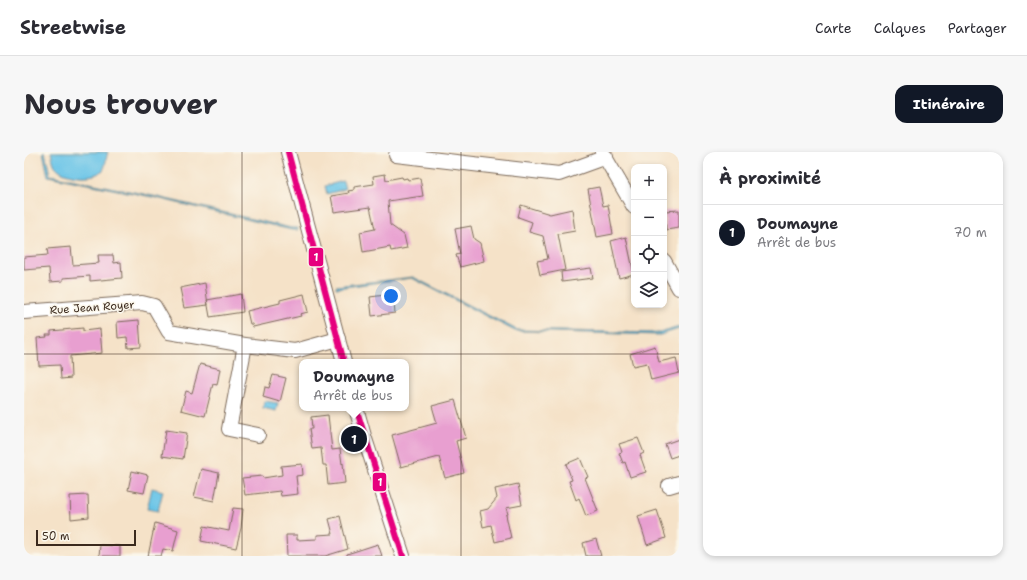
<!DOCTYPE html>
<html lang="fr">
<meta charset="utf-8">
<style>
:root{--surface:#fff;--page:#f7f7f7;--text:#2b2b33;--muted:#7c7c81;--line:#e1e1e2;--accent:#111827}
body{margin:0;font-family:"Shantell Sans",sans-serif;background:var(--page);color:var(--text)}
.controls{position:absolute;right:12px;top:12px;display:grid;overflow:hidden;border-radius:8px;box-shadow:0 2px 6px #0003}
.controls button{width:36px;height:36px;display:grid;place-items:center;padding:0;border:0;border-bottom:1px solid var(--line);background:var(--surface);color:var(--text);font:20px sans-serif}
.scale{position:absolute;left:12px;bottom:10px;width:100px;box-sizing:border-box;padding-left:4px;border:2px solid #3b2a1e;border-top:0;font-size:11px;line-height:14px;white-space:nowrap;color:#3b2a1e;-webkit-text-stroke:3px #fbf7ec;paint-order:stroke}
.you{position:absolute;left:367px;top:144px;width:14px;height:14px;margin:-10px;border:3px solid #fff;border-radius:50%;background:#1a73e8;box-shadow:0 0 0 6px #1a73e833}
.badge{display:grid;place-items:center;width:26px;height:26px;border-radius:50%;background:var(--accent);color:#fff;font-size:13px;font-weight:700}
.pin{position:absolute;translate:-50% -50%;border:2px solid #fff;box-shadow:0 1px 4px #0006}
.popup{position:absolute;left:275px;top:207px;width:110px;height:52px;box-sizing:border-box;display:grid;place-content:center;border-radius:8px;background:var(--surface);filter:drop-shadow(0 1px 3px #0005);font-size:13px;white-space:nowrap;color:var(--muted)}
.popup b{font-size:15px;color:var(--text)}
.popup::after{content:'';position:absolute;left:50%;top:100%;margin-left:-8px;border:8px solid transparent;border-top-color:var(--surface)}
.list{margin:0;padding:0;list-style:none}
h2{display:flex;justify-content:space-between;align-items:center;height:52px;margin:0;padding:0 16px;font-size:17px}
h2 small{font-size:13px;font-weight:400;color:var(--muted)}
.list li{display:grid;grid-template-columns:26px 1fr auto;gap:12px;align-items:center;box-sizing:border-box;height:56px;padding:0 16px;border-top:1px solid var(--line)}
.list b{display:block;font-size:15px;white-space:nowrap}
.list p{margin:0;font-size:13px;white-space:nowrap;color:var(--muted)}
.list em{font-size:13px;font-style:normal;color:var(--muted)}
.icon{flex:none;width:22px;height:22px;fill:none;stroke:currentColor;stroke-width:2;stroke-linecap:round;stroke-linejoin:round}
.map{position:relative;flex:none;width:655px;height:404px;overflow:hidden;border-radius:12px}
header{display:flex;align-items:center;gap:24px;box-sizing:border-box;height:56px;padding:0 20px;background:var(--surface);border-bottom:1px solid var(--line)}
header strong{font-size:19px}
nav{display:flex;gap:22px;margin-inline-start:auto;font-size:14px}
.intro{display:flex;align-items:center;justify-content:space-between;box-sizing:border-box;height:96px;padding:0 24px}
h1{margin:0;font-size:28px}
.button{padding:10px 18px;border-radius:12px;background:var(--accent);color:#fff;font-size:14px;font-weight:700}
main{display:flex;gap:24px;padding:0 24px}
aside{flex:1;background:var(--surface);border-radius:12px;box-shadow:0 2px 6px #0003}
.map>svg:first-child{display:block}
.water{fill:#69c4e7;stroke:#527782}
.building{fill:#e89fd0}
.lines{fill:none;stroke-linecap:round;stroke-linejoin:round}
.minor-casing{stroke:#7c6a5a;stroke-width:16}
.minor{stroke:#fff;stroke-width:14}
.bus-1-casing{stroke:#fbf7ec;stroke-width:9}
.bus-1{stroke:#e6007e;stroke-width:6}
.grid{fill:none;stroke:#3b2a1e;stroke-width:1;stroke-opacity:0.55}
.labels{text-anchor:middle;stroke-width:3;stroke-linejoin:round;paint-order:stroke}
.street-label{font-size:11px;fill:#3b2a1e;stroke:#fbf7ec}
.line-badge{stroke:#fbf7ec;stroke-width:1.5}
.badge-label{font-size:11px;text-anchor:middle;font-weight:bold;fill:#fff}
</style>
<header>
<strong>Streetwise</strong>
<nav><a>Carte</a><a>Calques</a><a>Partager</a></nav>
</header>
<div class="intro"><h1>Nous trouver</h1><a class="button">Itinéraire</a></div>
<main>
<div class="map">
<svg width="655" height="404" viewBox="0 0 655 404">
<rect width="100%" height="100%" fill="#fbf7ec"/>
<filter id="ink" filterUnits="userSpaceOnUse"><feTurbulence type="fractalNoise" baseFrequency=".025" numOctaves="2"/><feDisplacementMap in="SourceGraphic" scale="8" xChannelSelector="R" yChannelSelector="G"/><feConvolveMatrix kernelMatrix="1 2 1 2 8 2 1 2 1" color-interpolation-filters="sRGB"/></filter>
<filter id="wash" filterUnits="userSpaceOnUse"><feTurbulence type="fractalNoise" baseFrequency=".012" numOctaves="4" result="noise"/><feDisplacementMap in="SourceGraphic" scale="16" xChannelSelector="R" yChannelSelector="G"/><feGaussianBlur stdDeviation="0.9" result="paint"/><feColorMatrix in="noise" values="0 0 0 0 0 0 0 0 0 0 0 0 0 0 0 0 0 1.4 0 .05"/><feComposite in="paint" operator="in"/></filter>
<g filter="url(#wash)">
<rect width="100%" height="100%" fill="#f5e2c8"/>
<g class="water">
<path d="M 19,0 L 21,0 L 26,23 L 125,43 L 267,76 L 274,76 L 274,78 L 268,78 L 128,45 L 24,24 Z"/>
<path d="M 27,0 L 84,0 C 82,5 82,14 79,18 C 70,28 40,25 32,15 C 29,12 28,4 27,0 Z"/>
<path d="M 319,29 L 321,37 L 303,42 L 301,34 Z"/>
<path d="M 389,125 L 493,178 L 636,181 L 655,175 L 655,177 L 636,183 L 491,179 L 388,126 L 312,136 L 312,134 Z"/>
<path d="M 240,249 L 254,251 L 252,259 L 239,256 Z"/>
<path d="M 128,336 L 139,339 L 134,359 L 123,357 Z"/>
</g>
<g id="blocks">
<g class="building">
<path d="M 361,22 L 362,28 L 378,25 L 379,27 L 383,26 L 384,28 L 396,26 L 399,44 L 364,49 L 366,73 L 380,83 L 383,96 L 367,99 L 366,95 L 339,100 L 336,80 L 351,77 L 346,55 L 310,60 L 307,44 L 325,41 L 324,39 L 330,38 L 330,35 L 350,32 L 349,24 Z"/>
<path d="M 575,35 L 579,54 L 584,53 L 589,82 L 573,85 L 564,37 Z"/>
<path d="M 497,53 L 526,62 L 548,57 L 551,79 L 534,82 L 541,118 L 516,123 L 513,109 L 524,107 L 519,84 L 505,80 L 508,70 L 494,65 Z"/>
<path d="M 655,58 L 655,76 L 642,78 L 641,59 Z"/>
<path d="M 447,74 L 450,87 L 456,91 L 460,109 L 436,115 L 432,103 L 436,102 L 431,77 Z"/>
<path d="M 602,85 L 610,122 L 595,126 L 587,89 Z"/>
<path d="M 47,95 L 49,113 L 75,111 L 74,103 L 89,103 L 90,111 L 97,110 L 98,126 L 66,129 L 66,124 L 39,126 L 39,129 L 26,130 L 25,116 L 0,118 L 0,105 L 24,103 L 23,97 Z"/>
<path d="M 567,116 L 569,126 L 538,130 L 537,120 Z"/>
<path d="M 181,131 L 184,153 L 160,156 L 156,136 Z"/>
<path d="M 217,142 L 219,160 L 186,165 L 183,148 Z"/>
<path d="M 280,142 L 284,160 L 276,162 L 277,164 L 229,175 L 228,172 L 226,172 L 223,159 L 256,151 L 256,148 Z"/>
<path d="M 369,142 L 371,161 L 348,164 L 346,145 Z"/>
<path d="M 115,168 L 117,195 L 104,196 L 103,185 L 94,186 L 93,170 Z"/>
<path d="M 59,176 L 59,179 L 76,177 L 78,201 L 46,204 L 47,226 L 37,227 L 36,213 L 15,214 L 13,186 L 23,185 L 22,183 L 27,183 L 27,179 Z"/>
<path d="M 631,194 L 635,210 L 652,206 L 655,221 L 627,228 L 623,211 L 609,214 L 606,202 Z"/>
<path d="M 176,212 L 196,217 L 193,233 L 189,232 L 181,264 L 157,258 L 162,239 L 168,241 Z"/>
<path d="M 249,223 L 262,226 L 256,250 L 239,245 L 241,235 L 245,236 Z"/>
<path d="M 431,248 L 442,286 L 432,289 L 440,321 L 421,326 L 415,305 L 377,315 L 368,283 L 413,271 L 408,254 Z"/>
<path d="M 304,263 L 308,298 L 316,297 L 318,312 L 319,311 L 321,331 L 304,333 L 302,313 L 299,313 L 297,296 L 288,297 L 285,277 L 288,277 L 287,265 Z"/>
<path d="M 142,278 L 163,281 L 159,307 L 138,304 Z"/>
<path d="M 614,286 L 620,301 L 616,303 L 622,320 L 606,325 L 601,310 L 599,311 L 595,301 L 598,300 L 595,292 Z"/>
<path d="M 655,287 L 655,303 L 646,306 L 641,292 Z"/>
<path d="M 556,306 L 564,325 L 561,326 L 574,359 L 562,364 L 555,346 L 552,348 L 545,329 L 548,328 L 542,312 Z"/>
<path d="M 278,312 L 279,323 L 272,324 L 274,342 L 257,344 L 256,339 L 221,343 L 218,326 L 238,324 L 239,326 L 258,323 L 257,314 Z"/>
<path d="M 177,317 L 195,321 L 190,349 L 170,345 Z"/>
<path d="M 108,319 L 124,323 L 120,341 L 104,338 Z"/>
<path d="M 494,332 L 498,353 L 482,356 L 484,362 L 482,363 L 487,386 L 471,390 L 467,373 L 459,375 L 456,359 L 464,357 L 473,346 L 471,337 Z"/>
<path d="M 64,343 L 65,365 L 47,367 L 46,344 Z"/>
<path d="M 209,356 L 219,357 L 217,376 L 212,396 L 177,389 L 180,374 L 205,379 Z"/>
<path d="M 633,358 L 642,386 L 623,393 L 614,364 Z"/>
<path d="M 316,364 L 324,397 L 301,404 L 263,404 L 262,383 L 273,383 L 273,388 L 293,387 L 293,383 L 309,382 L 305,367 Z"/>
<path d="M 131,371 L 154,378 L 149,399 L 139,397 L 137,404 L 124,404 Z"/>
<path d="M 572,387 L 577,404 L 562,404 L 559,391 Z"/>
<path d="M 354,392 L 358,404 L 323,404 L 323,402 Z"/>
<path d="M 76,393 L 96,394 L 96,404 L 75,404 Z"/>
</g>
</g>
</g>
<g filter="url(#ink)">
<use href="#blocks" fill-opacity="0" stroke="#7c6a5a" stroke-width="1"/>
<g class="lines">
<g class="minor-casing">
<g id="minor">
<path d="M 264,0 L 320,210"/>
<path d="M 578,0 L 610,55"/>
<path d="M 372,3 L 535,22 L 582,5"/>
<path d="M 640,109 L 655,136"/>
<path d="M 0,160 L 118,151 L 130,154 L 145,180 L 221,193 L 271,199 L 314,187"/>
<path d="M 221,193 L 205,277 L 234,283"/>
<path d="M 332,256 L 340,284 L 379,404"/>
<path d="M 645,334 L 655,331"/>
</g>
</g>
<use href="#minor" class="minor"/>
<g class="bus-1-casing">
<g id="bus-1">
<path d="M 264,0 L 320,210"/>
<path d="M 332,256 L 379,404"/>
</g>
</g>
<use href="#bus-1" class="bus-1"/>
</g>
</g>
<path class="grid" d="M 218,0 L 218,404M 437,0 L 437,404M 0,202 L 655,202"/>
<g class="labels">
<g class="street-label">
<text transform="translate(68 155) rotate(-4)" y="4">Rue Jean Royer</text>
</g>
</g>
<g class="line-badge">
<rect x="284" y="95" width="16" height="20" rx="4" fill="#e6007e"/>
<rect x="348" y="320" width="15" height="20" rx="4" fill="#e6007e"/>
</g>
<g class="badge-label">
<text x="292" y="109">1</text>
<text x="356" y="334">1</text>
</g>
</svg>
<div class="controls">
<button>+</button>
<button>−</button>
<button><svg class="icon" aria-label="locate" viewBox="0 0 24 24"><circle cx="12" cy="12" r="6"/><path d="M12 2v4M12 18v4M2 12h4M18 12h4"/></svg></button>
<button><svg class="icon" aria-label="layers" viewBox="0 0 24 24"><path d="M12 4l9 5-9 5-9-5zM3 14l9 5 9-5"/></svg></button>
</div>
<div class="scale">50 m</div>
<div class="you"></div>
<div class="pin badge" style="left:330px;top:287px">1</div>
<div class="popup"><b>Doumayne</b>Arrêt de bus</div>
</div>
<aside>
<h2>À proximité<small></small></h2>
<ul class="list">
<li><span class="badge">1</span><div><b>Doumayne</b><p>Arrêt de bus</p></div><em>70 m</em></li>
</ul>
</aside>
</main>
